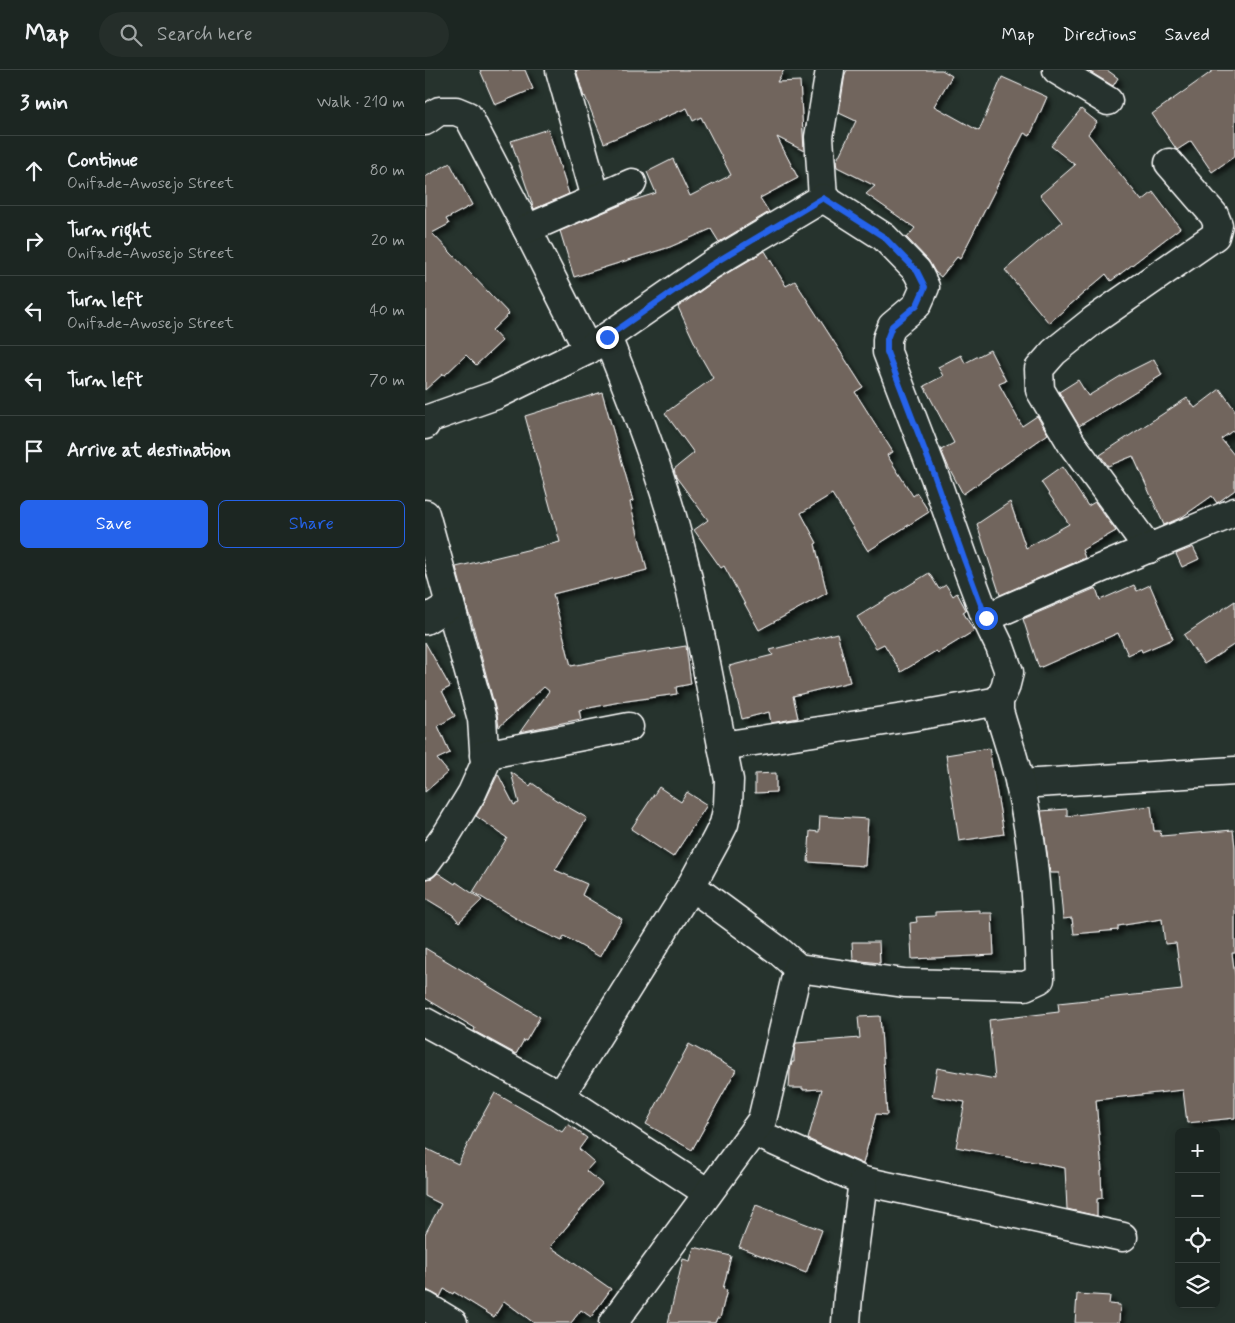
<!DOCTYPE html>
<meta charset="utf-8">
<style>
:root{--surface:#1c2622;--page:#252e2a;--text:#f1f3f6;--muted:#a0a5a5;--line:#3a4340;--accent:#2563eb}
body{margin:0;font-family:Mynerve,sans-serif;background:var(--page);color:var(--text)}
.controls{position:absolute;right:15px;bottom:15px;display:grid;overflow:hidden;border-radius:8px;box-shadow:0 2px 12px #0003}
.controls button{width:45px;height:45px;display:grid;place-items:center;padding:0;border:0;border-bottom:1px solid var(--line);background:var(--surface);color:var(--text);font:25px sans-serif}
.stop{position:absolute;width:15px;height:15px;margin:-11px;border:4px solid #2563eb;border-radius:50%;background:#fff}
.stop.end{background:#2563eb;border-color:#fff;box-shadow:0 1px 5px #0008}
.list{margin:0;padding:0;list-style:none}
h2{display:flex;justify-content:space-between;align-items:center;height:65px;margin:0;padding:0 20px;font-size:21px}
h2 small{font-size:16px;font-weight:400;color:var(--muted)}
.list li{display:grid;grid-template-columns:32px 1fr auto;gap:15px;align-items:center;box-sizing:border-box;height:70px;padding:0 20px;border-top:1px solid var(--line)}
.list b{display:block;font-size:19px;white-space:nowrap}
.list p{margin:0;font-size:16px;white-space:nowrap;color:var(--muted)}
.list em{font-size:16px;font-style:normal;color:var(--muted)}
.actions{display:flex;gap:10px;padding:15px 20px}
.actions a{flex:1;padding:11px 0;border:1px solid var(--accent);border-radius:8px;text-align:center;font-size:18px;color:var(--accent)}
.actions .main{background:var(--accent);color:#fff}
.icon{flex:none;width:28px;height:28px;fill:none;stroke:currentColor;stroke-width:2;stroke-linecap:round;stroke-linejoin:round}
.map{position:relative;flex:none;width:810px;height:1253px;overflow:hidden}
header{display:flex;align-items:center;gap:30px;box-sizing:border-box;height:70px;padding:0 25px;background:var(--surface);border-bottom:1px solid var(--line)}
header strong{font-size:24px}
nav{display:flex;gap:28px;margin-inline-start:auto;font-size:18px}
.search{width:350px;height:45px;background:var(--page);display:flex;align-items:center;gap:12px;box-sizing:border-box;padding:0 18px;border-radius:28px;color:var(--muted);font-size:19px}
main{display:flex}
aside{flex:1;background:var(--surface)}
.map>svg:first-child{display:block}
.building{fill:#71655d;stroke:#fff;filter:url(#shadow)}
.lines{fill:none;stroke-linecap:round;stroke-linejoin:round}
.street-casing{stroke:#fff;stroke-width:31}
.street{stroke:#26332d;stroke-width:28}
.route{stroke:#2563eb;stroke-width:6}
</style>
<header>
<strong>Map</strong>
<div class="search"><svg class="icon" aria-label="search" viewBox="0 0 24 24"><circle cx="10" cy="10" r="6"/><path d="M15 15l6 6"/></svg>Search here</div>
<nav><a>Map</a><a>Directions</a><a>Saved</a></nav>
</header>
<main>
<aside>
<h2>3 min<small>Walk · 210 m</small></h2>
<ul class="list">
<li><svg class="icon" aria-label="ahead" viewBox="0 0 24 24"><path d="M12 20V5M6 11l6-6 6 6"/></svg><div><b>Continue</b><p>Onifade-Awosejo Street</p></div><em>80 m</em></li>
<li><svg class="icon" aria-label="right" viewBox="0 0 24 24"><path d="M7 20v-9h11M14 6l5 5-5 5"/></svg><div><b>Turn right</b><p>Onifade-Awosejo Street</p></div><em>20 m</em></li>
<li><svg class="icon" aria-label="left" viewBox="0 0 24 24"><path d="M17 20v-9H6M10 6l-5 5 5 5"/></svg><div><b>Turn left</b><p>Onifade-Awosejo Street</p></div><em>40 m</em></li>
<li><svg class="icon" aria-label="left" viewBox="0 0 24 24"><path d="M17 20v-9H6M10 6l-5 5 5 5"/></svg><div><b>Turn left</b></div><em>70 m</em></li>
<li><svg class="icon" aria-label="arrive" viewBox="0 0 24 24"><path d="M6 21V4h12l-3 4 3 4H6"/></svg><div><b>Arrive at destination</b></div></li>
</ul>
<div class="actions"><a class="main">Save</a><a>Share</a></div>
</aside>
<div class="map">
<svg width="810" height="1253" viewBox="0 0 810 1253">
<defs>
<filter id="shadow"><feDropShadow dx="4.5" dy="4.5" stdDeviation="2.5" flood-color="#0009"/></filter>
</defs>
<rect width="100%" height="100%" fill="#26332d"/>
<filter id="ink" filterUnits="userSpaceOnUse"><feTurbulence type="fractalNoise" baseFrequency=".02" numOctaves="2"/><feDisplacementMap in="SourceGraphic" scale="10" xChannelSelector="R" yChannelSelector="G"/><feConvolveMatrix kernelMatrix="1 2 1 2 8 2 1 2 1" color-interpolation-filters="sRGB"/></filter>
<g filter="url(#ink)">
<g class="building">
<path d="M 55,0 L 100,0 L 108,19 L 70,35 Z"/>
<path d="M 151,0 L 359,0 L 352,12 L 375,11 L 379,81 L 352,67 L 373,108 L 335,128 L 344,142 L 294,172 L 286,159 L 245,177 L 149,207 L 135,161 L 203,132 L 231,123 L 222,102 L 248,89 L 265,126 L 306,105 L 276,47 L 268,51 L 262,38 L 179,73 L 160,26 L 159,27 Z"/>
<path d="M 422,0 L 517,0 L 527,6 L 509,36 L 554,61 L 577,7 L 622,27 L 605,66 L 599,63 L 535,189 L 532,187 L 516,207 L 510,202 L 503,190 L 482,168 L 490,158 L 441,124 L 450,116 L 412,97 L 411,92 L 431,51 L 414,43 L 420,4 Z"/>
<path d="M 662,0 L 682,0 L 693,8 L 688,16 Z"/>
<path d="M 789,0 L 810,0 L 810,86 L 787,102 L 766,71 L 752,80 L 727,44 Z"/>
<path d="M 656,39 L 672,52 L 663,64 L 717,131 L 728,122 L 755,158 L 686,211 L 681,204 L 624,253 L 580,200 L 637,152 L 615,125 L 650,95 L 626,76 Z"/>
<path d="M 123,59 L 144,124 L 109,139 L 86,71 Z"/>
<path d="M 25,93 L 47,135 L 21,149 L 24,154 L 7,163 L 84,244 L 67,260 L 77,271 L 51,295 L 41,285 L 20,305 L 18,304 L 0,320 L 0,107 Z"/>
<path d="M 340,181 L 361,216 L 370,211 L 438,317 L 430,322 L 468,382 L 462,385 L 488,426 L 492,423 L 504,442 L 443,481 L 407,424 L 376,443 L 392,473 L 390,474 L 402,523 L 334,560 L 299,496 L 296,498 L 269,460 L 283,450 L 251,407 L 249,399 L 269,383 L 240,343 L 288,308 L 272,280 L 273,280 L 253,237 L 294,208 Z"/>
<path d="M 565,280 L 581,311 L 574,314 L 597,356 L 612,346 L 623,364 L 538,424 L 523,396 L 516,380 L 529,373 L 499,316 L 518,306 L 513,297 L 536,285 L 540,293 Z"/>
<path d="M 729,289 L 737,305 L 654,356 L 634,322 L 653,310 L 663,326 L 699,304 Z"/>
<path d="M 795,319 L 810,340 L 810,359 L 796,369 L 810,386 L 810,420 L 792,433 L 787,426 L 757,447 L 739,455 L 708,386 L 683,396 L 675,385 L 762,328 L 770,338 Z"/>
<path d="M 177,322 L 208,431 L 205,432 L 222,500 L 128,524 L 146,596 L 204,585 L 261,576 L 266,614 L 251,617 L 252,624 L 195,632 L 154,640 L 156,649 L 95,662 L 124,621 L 119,617 L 74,657 L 72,645 L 45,545 L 44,545 L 31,497 L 135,472 L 100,346 Z"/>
<path d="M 637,397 L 663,436 L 670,432 L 691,461 L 657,480 L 660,488 L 575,525 L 552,454 L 585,432 L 601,478 L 644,454 L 616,412 Z"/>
<path d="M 768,477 L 774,489 L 757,497 L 751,484 Z"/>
<path d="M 504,503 L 514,519 L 521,515 L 528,526 L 532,523 L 541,540 L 538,542 L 549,561 L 513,583 L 511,581 L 476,602 L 459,574 L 451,578 L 432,547 Z"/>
<path d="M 709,515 L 712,521 L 725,515 L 748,569 L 717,582 L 716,579 L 703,585 L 693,563 L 614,598 L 598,549 L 671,518 L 675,530 Z"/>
<path d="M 810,531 L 810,574 L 779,594 L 759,565 Z"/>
<path d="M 412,563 L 425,612 L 368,626 L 373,648 L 346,653 L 344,642 L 317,649 L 304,596 L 348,585 L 345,580 Z"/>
<path d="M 0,572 L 25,617 L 17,621 L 30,646 L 13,656 L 25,683 L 12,689 L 23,702 L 0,722 Z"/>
<path d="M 564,678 L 579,764 L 534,771 L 521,685 Z"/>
<path d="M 86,702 L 105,716 L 107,713 L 131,730 L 162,748 L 130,800 L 162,814 L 157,825 L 197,849 L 175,887 L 139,866 L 137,871 L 102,855 L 48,822 L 82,768 L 51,746 L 61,729 L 73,704 L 89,735 L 94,733 Z"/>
<path d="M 351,703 L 351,722 L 330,723 L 330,704 Z"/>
<path d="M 234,717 L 256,732 L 262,722 L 282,735 L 248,787 L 206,759 Z"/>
<path d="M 726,736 L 729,761 L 735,761 L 736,766 L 808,760 L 810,777 L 810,883 L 807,883 L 810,906 L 810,1048 L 762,1053 L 758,1020 L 671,1030 L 677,1101 L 676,1101 L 677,1128 L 672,1129 L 672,1146 L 642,1139 L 640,1098 L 531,1077 L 540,1032 L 507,1026 L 512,998 L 570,1009 L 564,950 L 634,942 L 633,933 L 757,920 L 751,873 L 740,874 L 737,849 L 693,856 L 693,860 L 649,864 L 647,848 L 638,849 L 634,803 L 625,803 L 616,741 L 642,739 L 642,746 Z"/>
<path d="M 395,746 L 443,749 L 440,796 L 383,792 L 385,761 L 394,762 Z"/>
<path d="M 13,803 L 30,814 L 31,812 L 57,830 L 34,852 L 28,845 L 0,828 L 0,809 L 7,808 Z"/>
<path d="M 555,840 L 555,843 L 567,843 L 569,885 L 487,889 L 485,853 L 492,852 L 491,847 L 510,846 L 510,842 Z"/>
<path d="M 427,872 L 454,872 L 455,893 L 428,890 Z"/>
<path d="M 0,878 L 115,947 L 101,971 L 99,970 L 91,984 L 49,961 L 50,958 L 0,928 Z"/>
<path d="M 455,946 L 462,1045 L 451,1044 L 438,1094 L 383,1069 L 397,1019 L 378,1020 L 378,1018 L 364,1018 L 365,1001 L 367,992 L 369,992 L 369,982 L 371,973 L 435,968 L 433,947 Z"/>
<path d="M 264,974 L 311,1000 L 267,1080 L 221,1054 Z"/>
<path d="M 70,1023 L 137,1062 L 143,1054 L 162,1068 L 154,1079 L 169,1092 L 161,1101 L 177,1114 L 125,1177 L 133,1182 L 186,1219 L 166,1247 L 156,1240 L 146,1253 L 109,1253 L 79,1231 L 69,1247 L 29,1222 L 28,1224 L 19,1219 L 15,1227 L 0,1219 L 0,1164 L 16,1134 L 0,1126 L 0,1078 L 33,1094 L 49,1061 Z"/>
<path d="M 331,1135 L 397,1160 L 381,1203 L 314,1177 Z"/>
<path d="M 269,1177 L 306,1186 L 298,1219 L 302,1220 L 295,1248 L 292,1248 L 290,1253 L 243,1253 L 258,1189 L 265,1191 Z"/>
<path d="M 652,1224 L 685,1226 L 684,1234 L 695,1235 L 694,1253 L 650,1253 Z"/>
</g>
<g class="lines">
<g class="street-casing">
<g id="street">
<path d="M 135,0 L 171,128"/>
<path d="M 632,0 L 683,31"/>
<path d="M 0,51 L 14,41 L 31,41 L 43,46 L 102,159 L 163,280"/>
<path d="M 102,159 L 207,113"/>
<path d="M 0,355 L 3,349 L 71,325 L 163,280 L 286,195 L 398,128 L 394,67 L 405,0"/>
<path d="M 0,444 L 57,649 L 60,694 L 47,723 L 22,764 L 0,794"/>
<path d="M 724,479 L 647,374 L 615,320 L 614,299 L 629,282 L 669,250 L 790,166 L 793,155 L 789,145 L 744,93"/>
<path d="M 561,548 C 644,511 727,477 810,442"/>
<path d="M 0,550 L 25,535"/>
<path d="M 297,676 L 485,647 L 574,631"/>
<path d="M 59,685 L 204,657"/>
<path d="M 595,714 L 810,701"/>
<path d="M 266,816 L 354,881 L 373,898 L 479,913 L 600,916 L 615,909 C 613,844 610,779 595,715 C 590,690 581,666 574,641 L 574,631 L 580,618 L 584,602 L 575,577 L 561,548 L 539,489 L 510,407 L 462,282 L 462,269 L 467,256 L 492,235 L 500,217 L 492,201 L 459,167 L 398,128"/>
<path d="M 0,952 L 135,1026 L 283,1123"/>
<path d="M 135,1026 L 266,816 L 291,770 L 299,754 L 303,735 L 304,710 C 286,623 272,535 248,450 C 230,387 206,327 182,267"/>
<path d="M 329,1062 L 438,1111 L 698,1167"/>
<path d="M 0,1236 L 28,1253"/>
<path d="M 188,1253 L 337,1050 L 373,898"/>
<path d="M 421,1253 L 423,1226 L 438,1111"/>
</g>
</g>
<use href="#street" class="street"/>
</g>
</g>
<g class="lines" filter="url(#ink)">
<path class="route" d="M 182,267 L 286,195 L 398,128 L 459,167 L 492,201 L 500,217 L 492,235 L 467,256 L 462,269 L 462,282 L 510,407 L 539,489 L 561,548"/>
</g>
</svg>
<div class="controls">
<button>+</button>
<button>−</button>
<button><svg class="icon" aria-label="locate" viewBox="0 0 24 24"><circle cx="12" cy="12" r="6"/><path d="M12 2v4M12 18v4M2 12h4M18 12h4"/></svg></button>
<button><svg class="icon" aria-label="layers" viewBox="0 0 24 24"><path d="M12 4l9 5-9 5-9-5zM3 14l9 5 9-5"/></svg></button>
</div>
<div class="stop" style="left:561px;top:548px"></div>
<div class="stop end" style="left:182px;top:267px"></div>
</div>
</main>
